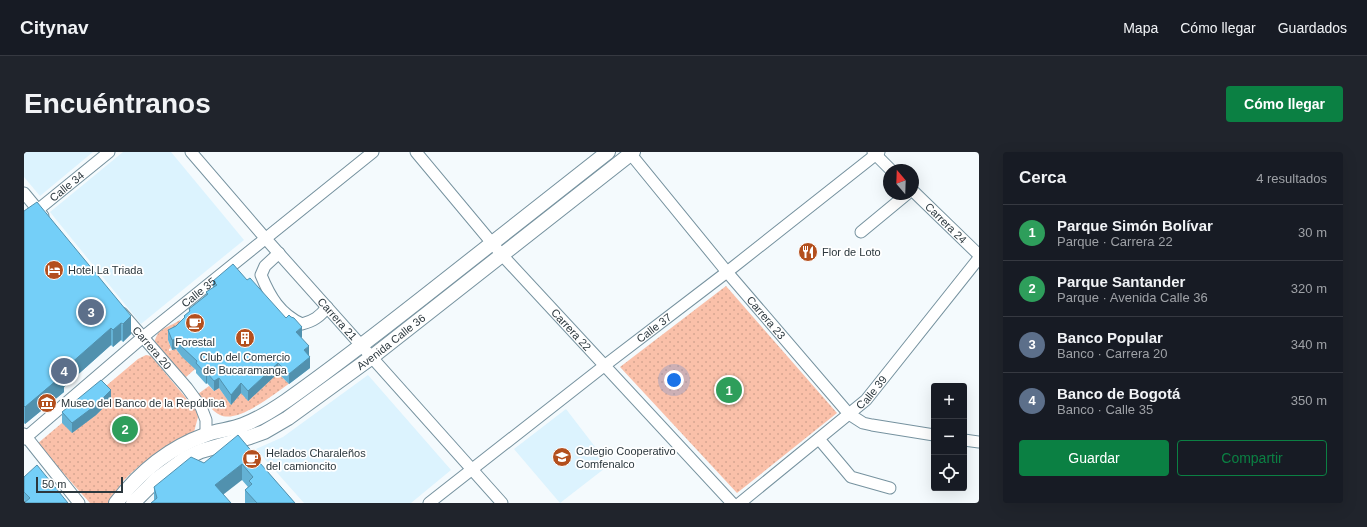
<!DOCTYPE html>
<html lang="es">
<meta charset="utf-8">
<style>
:root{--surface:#171b24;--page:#20242c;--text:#f1f3f6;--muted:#9ea1a6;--line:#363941;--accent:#0b8043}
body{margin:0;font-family:Arial,sans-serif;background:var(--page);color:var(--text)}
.controls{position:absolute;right:12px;bottom:12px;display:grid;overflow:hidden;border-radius:4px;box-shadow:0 4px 16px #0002}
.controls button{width:36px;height:36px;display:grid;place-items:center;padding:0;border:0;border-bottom:1px solid var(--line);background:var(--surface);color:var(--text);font:20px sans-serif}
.compass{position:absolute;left:859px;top:12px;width:36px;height:36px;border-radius:50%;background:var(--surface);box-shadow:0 4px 16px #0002;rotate:341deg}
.scale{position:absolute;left:12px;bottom:10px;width:87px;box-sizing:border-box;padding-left:4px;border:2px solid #2b373d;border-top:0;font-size:11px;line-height:14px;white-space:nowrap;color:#2b373d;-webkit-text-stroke:3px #fff;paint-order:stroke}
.you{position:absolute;left:650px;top:228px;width:14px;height:14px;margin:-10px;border:3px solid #fff;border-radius:50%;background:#1a73e8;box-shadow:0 0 0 6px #1a73e833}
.badge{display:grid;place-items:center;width:26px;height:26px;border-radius:50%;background:var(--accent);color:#fff;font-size:13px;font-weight:700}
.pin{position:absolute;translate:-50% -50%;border:2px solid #fff;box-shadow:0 1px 4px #0006}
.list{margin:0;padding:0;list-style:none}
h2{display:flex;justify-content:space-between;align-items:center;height:52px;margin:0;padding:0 16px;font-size:17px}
h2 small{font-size:13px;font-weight:400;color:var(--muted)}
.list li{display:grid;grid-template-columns:26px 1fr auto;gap:12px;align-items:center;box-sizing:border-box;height:56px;padding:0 16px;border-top:1px solid var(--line)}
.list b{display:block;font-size:15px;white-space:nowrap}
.list p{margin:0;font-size:13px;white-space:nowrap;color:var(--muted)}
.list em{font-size:13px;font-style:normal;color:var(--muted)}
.actions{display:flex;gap:8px;padding:12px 16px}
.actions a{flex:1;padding:9px 0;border:1px solid var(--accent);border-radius:4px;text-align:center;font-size:14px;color:var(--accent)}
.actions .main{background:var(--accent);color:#fff}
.icon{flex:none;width:22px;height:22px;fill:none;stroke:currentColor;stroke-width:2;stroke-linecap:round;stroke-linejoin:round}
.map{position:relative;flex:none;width:955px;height:351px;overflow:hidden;border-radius:4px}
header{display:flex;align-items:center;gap:24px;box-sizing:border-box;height:56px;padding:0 20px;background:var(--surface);border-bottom:1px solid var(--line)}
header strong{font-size:19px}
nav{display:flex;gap:22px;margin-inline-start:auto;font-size:14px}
.intro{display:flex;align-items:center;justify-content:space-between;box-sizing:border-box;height:96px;padding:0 24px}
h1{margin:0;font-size:28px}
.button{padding:10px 18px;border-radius:4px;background:var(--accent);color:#fff;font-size:14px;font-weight:700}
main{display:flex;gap:24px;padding:0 24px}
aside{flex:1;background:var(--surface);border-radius:4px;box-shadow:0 4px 16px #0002}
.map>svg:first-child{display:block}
.built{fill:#dcf3fe}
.park{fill:url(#park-dots)}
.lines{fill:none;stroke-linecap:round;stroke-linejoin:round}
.minor-casing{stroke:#76929f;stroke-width:13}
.major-casing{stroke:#76929f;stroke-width:16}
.minor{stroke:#fff;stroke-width:11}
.major{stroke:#fff;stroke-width:14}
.wall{fill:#64b2d5}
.shaded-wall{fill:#5191ae}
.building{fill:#74cff8;stroke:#5191ae}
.labels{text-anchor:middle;stroke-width:3.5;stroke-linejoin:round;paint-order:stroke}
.street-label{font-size:11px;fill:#2b373d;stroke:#fff}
.poi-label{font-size:11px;fill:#2b373d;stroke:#fff;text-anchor:start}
</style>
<header>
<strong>Citynav</strong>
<nav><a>Mapa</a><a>Cómo llegar</a><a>Guardados</a></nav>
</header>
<div class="intro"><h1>Encuéntranos</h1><a class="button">Cómo llegar</a></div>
<main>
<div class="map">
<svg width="955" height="351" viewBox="0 0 955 351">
<defs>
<pattern id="park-dots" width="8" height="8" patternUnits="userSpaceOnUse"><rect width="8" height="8" fill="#fac0a9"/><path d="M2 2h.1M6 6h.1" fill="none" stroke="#d6a692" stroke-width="1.8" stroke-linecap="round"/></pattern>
</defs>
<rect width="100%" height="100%" fill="#f4fafd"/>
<g class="built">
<path d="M 0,0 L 69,0 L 16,44 L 0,25 Z"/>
<path d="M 99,0 L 147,0 L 220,88 L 117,172 L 26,60 Z"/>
<path d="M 344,223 L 427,318 L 387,351 L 280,351 L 232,297 L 259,285 Z"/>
<path d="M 542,257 L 585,313 L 536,351 L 490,297 Z"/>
</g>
<g class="park">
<path d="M 702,134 L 813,261 L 713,341 L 596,215 Z"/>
<path d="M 156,168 L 160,174 L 144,188 L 147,196 L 145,197 L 145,199 L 152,197 L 158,205 L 169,202 L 171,217 L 162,225 L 130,194 C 132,176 142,177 156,168 Z"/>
<path d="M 122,203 L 127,204 L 172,258 L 174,265 L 170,280 C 145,293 120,307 100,328 C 94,335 90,343 84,351 L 66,351 L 13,292 L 114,207 Z"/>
<path d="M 257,218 L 256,223 L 263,230 L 266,229 L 266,231 C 251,241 214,272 196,263 C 188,259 180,248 174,242 L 185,234 L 190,239 L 195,236 L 206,251 L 217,241 Z"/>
</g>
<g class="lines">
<g class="minor-casing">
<g id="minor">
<path id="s1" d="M 167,0 L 242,87 L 478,351"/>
<path id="s2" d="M 392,0 L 478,103 L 708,351"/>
<path id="s3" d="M 605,0 L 703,120 L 825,262 L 839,271 L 848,273 L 910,283"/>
<path d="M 849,0 L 867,18"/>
<path id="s4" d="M 889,39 L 955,103"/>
<path d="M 0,41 L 19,64"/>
<path id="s5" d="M 0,69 L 85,0"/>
<path d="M 837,80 L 883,42"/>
<path d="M 255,101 L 241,114 L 237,123 C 246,145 256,162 278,172 C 289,169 296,165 303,155"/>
<path id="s6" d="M 98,161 L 163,236 L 177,255 L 182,268 L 182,282"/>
<path d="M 0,282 L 55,351"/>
<path id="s7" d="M 0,287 L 119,185 L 349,0"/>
<path d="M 795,287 L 827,325 L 866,336"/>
<path d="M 940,288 L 955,290"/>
<path id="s8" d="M 405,351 L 580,214 L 703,120 L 855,0"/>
<path id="s9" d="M 716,351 L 842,248 L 955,106"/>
</g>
</g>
<g class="major-casing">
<g id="major">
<path d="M 92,351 C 115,321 145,296 181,283 C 193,278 207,278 219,273 C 234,267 249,258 262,249 C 316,211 368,170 420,129 C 475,86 529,43 584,0"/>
<path id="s10" d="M 109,351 L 133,327 L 162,306 L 177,299 L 226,285 L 240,280 L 264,266 L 348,205 L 609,0"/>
</g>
</g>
<use href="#minor" class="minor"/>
<use href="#major" class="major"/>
</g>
<g class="wall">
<path d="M 0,59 L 107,182 L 99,190 L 97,188 L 89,195 L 87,193 L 40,235 L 40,240 L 1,272 L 0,271 Z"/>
<path d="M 223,128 L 278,185 L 277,186 L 285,204 L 286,216 L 265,232 L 254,221 L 224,249 L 217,241 L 207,253 L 195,236 L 190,239 L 183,231 L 182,232 L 172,221 L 172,218 L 158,205 L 152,197 L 148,198 L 144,188 L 144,178 L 152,174 L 160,166 L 160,164 L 165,160 L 165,157 L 182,143 L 182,140 L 189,136 L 189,129 Z"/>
<path d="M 87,248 L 72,263 L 48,281 L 38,271 L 38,260 Z"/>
<path d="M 230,305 L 271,351 L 221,351 L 221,338 L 224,335 L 218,328 L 130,348 L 130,335 L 180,311 Z"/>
<path d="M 0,325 L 44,351 L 0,351 Z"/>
</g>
<g class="shaded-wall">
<path d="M 107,164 L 107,182 L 99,190 L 99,172 Z"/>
<path d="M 97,171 L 97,188 L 89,195 L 89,178 Z"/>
<path d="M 278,175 L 278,185 L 272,190 L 272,180 Z"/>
<path d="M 87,176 L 87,193 L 40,235 L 40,240 L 1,272 L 1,255 L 37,220 Z"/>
<path d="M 152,187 L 152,197 L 148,198 L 148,188 Z"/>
<path d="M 285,194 L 285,204 L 280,198 Z"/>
<path d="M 286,205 L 286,216 L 265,232 L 265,222 Z"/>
<path d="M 254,211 L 254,221 L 224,249 L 224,239 Z"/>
<path d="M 183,221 L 183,231 L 182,232 L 182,222 Z"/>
<path d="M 195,226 L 195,236 L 190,239 L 190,229 Z"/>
<path d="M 217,231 L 217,241 L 207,253 L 207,243 Z"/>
<path d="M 87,238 L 87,248 L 72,263 L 48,281 L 48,271 Z"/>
<path d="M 218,312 L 218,328 L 191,349 L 191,333 Z"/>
</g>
<g class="building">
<path d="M 13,50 L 107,164 L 99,172 L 97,171 L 89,178 L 87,176 L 37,220 L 40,222 L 1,255 L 0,254 L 0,59 Z"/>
<path d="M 209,112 L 223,128 L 226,126 L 262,166 L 265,163 L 267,165 L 270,166 L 278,175 L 272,180 L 285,194 L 280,198 L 286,205 L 265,222 L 254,211 L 224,239 L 217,231 L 207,243 L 195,226 L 190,229 L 183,221 L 182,222 L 172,211 L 173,209 L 158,195 L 152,187 L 148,188 L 144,178 L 152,174 L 161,165 L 160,164 L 166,159 L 165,157 L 184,142 L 182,140 L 193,133 L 189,129 Z"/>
<path d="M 77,228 L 87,238 L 72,253 L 48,271 L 38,260 Z"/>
<path d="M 214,283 L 230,302 L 229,303 L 271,351 L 233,351 L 221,338 L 228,332 L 225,329 L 229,325 L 218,312 L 191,333 L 207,351 L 127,351 L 133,346 L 130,335 L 167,305 L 180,311 Z"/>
<path d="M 13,313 L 44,351 L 0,351 L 6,346 L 0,340 L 0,325 Z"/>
</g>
<defs>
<g id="restaurant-disc" transform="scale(1)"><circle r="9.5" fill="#b34f1d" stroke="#fff"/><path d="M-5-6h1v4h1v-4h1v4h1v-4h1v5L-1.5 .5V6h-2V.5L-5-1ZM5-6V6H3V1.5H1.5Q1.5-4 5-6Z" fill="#fff"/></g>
<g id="hotel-disc" transform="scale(1)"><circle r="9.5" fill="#b34f1d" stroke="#fff"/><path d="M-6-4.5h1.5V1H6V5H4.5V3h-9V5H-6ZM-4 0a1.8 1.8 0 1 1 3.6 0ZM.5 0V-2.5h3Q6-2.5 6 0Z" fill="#fff"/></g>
<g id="cafe-disc" transform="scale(1)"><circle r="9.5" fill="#b34f1d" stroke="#fff"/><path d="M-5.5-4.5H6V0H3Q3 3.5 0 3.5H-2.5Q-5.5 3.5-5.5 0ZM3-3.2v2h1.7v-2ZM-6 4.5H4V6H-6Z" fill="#fff"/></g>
<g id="building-disc" transform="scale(1)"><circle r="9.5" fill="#b34f1d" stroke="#fff"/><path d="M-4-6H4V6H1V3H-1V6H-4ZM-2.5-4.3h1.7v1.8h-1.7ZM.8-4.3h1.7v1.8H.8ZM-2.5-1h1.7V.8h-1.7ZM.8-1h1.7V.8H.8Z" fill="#fff"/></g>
<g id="museum-disc" transform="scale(1)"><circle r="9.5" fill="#b34f1d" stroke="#fff"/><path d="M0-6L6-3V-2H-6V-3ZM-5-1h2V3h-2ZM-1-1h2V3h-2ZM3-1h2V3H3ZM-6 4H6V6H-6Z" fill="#fff"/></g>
<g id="school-disc" transform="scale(1)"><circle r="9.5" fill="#b34f1d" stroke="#fff"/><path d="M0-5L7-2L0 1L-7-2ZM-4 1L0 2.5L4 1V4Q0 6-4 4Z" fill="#fff"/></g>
</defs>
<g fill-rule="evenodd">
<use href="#restaurant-disc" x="784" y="100"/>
<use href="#hotel-disc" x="30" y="118"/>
<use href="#cafe-disc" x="171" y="171"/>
<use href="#building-disc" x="221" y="186"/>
<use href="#museum-disc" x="23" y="251"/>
<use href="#school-disc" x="538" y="305"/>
<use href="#cafe-disc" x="228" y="307"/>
</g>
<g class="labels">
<g class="street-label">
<text dy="4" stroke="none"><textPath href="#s5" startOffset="55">Calle 34</textPath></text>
<text dy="4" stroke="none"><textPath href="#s4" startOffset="46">Carrera 24</textPath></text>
<text dy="4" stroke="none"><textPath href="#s7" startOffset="228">Calle 35</textPath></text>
<text dy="4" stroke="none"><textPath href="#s3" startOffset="215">Carrera 23</textPath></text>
<text dy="4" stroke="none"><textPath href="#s1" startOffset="222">Carrera 21</textPath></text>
<text dy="4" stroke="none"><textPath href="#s8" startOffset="285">Calle 37</textPath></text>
<text dy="4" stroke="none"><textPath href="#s2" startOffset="236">Carrera 22</textPath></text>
<text dy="4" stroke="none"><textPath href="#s10" startOffset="308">Avenida Calle 36</textPath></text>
<text dy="4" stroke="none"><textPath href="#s6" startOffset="46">Carrera 20</textPath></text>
<text dy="4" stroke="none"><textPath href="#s9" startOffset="172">Calle 39</textPath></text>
</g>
<g class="poi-label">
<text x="798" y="104">Flor de Loto</text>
<text x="44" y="122">Hotel La Triada</text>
<text x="171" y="194" text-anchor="middle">Forestal</text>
<text x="221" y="209" text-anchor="middle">Club del Comercio<tspan x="221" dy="13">de Bucaramanga</tspan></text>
<text x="37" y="255">Museo del Banco de la República</text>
<text x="552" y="303">Colegio Cooperativo<tspan x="552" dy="13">Comfenalco</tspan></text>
<text x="242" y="305">Helados Charaleños<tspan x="242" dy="13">del camioncito</tspan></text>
</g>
</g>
</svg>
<div class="controls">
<button>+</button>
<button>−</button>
<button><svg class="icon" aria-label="locate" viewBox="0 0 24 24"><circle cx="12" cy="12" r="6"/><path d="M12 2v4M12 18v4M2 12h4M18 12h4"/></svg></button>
</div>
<svg class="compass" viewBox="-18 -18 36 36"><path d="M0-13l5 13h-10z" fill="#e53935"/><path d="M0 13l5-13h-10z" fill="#9ea1a6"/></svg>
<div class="scale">50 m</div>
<div class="you"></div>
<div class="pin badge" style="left:705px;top:238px;background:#2e9e5b">1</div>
<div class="pin badge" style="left:101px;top:277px;background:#2e9e5b">2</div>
<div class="pin badge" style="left:67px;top:160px;background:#5c6f8a">3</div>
<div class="pin badge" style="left:40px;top:219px;background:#5c6f8a">4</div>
</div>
<aside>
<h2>Cerca<small>4 resultados</small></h2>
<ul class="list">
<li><span class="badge" style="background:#2e9e5b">1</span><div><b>Parque Simón Bolívar</b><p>Parque · Carrera 22</p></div><em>30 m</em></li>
<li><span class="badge" style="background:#2e9e5b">2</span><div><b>Parque Santander</b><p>Parque · Avenida Calle 36</p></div><em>320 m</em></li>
<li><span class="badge" style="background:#5c6f8a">3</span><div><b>Banco Popular</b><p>Banco · Carrera 20</p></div><em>340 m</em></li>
<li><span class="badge" style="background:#5c6f8a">4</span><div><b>Banco de Bogotá</b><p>Banco · Calle 35</p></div><em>350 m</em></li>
</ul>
<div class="actions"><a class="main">Guardar</a><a>Compartir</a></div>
</aside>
</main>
